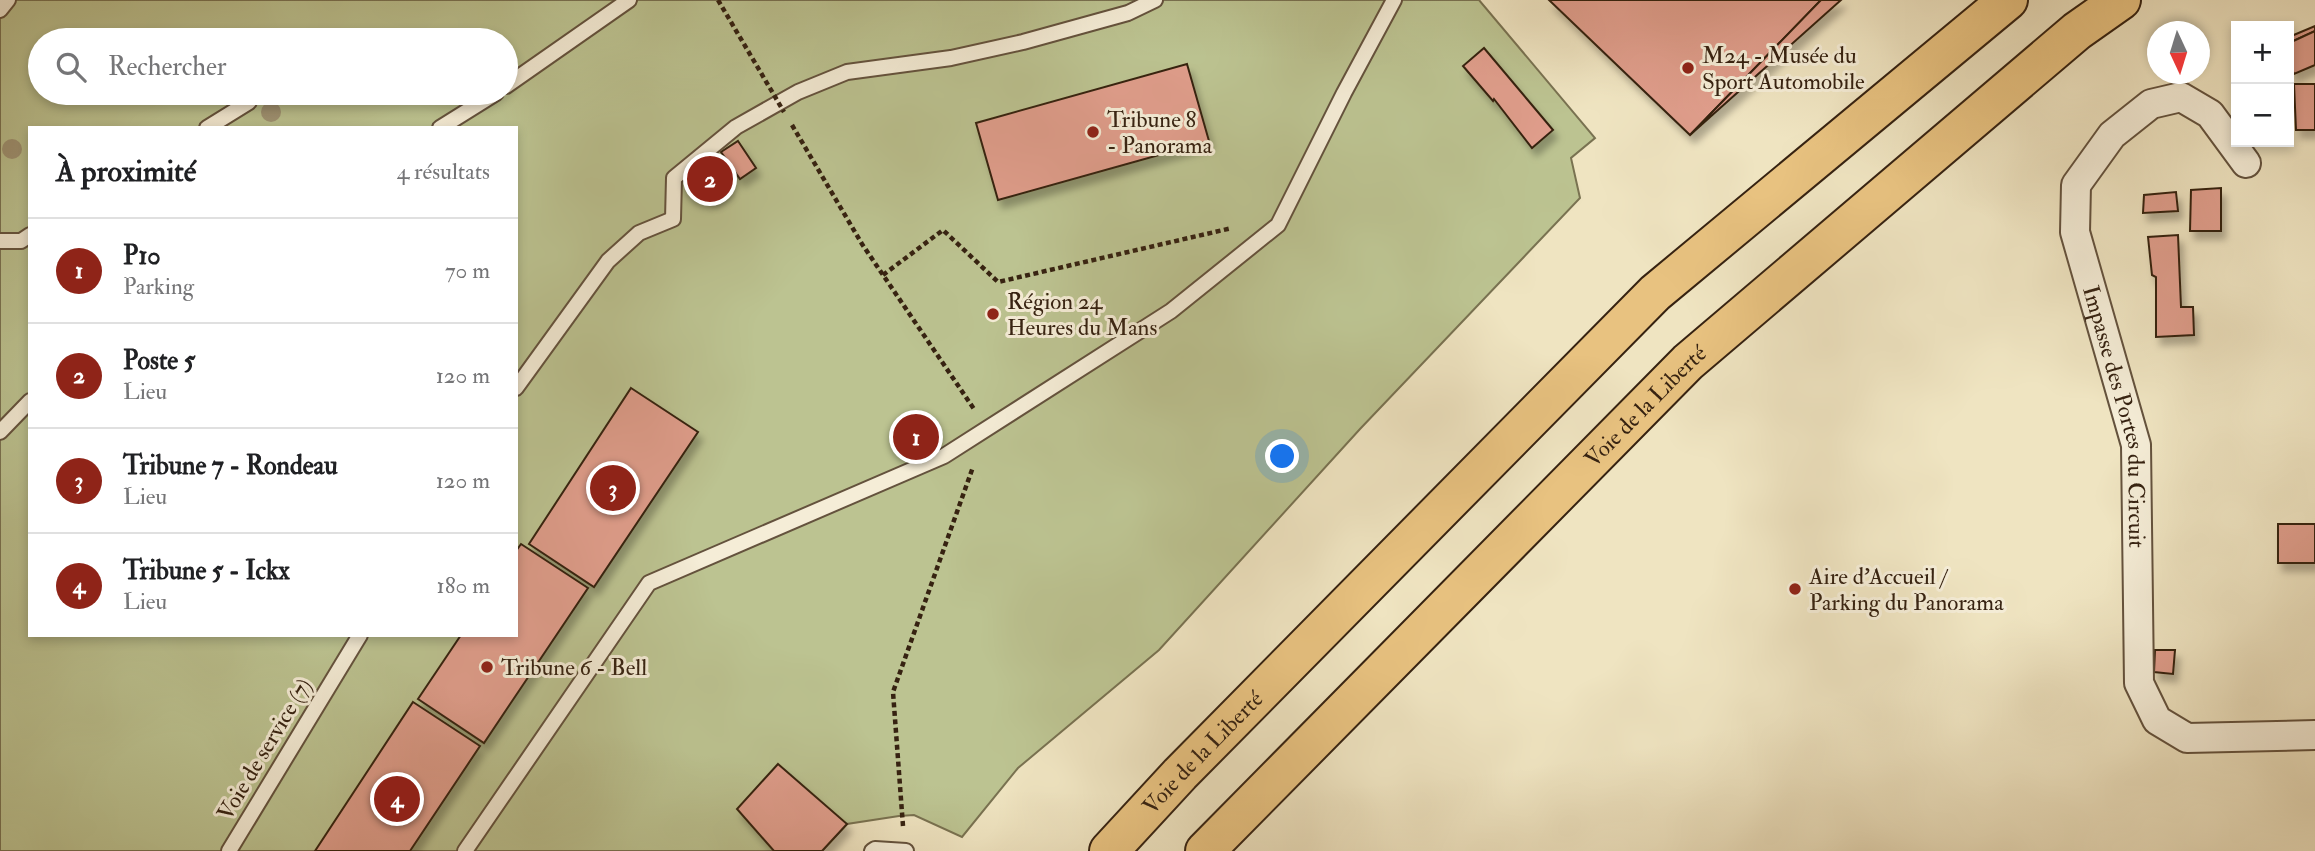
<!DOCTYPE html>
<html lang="fr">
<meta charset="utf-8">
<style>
:root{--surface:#fff;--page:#f6f6f6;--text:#202124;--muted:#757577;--line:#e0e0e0;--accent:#8f2418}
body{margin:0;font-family:"IM FELL Double Pica",serif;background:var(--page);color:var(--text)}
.controls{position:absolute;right:21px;top:21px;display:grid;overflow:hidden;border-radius:0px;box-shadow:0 4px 10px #0003}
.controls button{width:63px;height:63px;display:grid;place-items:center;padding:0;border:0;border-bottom:2px solid var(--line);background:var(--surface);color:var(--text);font:35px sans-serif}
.compass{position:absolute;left:2147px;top:21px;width:63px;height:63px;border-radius:50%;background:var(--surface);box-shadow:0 4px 10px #0003;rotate:176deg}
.you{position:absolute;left:1283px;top:457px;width:24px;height:24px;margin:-18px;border:5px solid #fff;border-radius:50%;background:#1a73e8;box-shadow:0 0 0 10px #1a73e833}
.badge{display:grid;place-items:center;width:46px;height:46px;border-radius:50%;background:var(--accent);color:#fff;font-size:23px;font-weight:700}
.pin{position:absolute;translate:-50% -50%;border:4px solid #fff;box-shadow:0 2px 7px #0006}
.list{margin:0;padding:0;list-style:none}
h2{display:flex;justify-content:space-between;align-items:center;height:91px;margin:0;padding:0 28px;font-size:30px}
h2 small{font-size:23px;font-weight:400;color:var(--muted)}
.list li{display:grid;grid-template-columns:46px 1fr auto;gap:21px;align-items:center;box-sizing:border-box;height:105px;padding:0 28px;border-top:2px solid var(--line)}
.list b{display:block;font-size:26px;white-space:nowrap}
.list p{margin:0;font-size:23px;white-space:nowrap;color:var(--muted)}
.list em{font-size:23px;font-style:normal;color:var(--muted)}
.icon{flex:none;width:38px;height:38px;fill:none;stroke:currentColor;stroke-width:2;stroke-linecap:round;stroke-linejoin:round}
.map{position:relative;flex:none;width:2315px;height:851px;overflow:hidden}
.search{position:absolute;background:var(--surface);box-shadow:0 4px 10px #0003;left:28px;top:28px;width:490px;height:77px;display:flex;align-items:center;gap:18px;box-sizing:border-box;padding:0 24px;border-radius:38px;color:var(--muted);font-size:26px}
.panel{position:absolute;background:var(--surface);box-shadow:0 4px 10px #0003;left:28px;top:126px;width:490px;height:511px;border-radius:0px}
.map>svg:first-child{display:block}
.green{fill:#bcc391;stroke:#797251;stroke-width:2;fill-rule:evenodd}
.building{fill:#df9d8b;stroke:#362211;stroke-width:2;filter:url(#shadow)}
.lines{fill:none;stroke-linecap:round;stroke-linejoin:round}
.lane-casing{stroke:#64523d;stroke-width:18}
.street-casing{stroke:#64523d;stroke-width:32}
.highway-casing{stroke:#362211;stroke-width:42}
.path{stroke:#362211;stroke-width:4.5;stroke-dasharray:5 3.5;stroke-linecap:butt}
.lane{stroke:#f5edd7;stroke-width:14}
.street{stroke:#f5edd7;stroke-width:28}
.highway{stroke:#e8c280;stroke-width:38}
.path-bridge{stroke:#362211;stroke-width:4.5;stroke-dasharray:5 3.5;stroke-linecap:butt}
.tree{fill:#9f9475}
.poi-dot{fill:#8f2418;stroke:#f5edd7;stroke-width:2.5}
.labels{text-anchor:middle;stroke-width:6;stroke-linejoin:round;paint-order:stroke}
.poi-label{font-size:23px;fill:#362211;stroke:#f5edd7;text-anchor:start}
.street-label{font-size:23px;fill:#362211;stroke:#f5edd7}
</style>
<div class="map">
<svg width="2315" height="851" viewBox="0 0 2315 851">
<defs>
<filter id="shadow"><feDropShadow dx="4.5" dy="8" stdDeviation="3.5" flood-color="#0004"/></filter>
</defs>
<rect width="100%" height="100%" fill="#efe4c1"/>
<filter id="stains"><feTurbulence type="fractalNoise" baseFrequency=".00286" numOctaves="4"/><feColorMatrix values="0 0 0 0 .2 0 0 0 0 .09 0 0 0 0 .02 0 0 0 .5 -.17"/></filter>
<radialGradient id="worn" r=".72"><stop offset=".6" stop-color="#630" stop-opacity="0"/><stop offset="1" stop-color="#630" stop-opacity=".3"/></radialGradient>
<path class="green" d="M 0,0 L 1479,0 L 1595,138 L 1571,158 L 1580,198 L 1360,429 L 1159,650 L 1018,768 L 962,837 L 914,815 L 899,816 L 847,824 L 822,851 L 0,851 ZM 40,40 L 506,40 L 506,93 L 40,93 ZM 30,128 L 516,128 L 516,635 L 30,635 Z"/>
<g class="building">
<path d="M 1549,0 L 1821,0 L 1690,135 Z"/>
<path d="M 1821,0 L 1841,0 L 1690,135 Z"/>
<path d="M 2315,26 L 2315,31 L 2289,43 L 2289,37 Z"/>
<path d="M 2315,31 L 2315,65 L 2294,74 L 2289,62 L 2289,43 Z"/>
<path d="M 1484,48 L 1553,130 L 1532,148 L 1494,99 L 1493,101 L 1463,66 Z"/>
<path d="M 1187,64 L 1209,141 L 998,200 L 976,123 Z"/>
<path d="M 2294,84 L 2315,84 L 2315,130 L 2296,130 Z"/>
<path d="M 738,141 L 756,168 L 740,179 L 721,152 Z"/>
<path d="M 709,160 L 727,187 L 711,198 L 692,171 Z"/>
<path d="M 2221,188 L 2221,231 L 2190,231 L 2191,190 Z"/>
<path d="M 2176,192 L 2178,211 L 2143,213 L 2144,195 Z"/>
<path d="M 2178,235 L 2181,307 L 2193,307 L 2194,335 L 2156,337 L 2156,277 L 2152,275 L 2148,237 Z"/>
<path d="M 631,388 L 698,432 L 594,587 L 529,544 Z"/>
<rect x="2278" y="524" width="37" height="39"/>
<path d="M 521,544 L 588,588 L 484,743 L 418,699 L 461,635 L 516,635 L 516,551 Z"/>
<path d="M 2155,650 L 2175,650 L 2173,674 L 2154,672 Z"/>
<path d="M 413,702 L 480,746 L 410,851 L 315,851 Z"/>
<path d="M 778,764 L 847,824 L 822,851 L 774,851 L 737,809 Z"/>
</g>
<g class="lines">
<g class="lane-casing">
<g id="lane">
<path d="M 0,10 L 8,0"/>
<path d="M 506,86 L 629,0"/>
<path d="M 207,128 L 249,102"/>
<path d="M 440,128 L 496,93"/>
<path d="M 0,241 L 21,241 L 30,235"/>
<path d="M 516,388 L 608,261 L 639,233 L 673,219 L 674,178 L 736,127 L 798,92 L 847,72 L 951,58 L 1023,42 L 1128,13 L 1155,0"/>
<path d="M 0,432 L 30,401"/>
<path d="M 229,851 L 360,635"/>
<path d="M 465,851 L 649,583 L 944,456 L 1171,311 L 1278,225 L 1344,93 L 1394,0"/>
<path d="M 872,851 L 875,849 L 906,851"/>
</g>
</g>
<g class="street-casing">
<g id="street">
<path id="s1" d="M 2246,163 L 2210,114 L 2181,97 L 2151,104 L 2112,135 L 2076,185 L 2075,232 L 2136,445 L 2139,683 L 2157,720 L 2187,738 L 2315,735"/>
</g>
</g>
<g class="highway-casing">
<g id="highway">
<path id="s2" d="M 1109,851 L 1180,774 L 1655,293 L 2008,0"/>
<path id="s3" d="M 1205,851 L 1688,362 L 2077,31 L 2121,0"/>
</g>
</g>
<g class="path">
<path d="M 792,125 L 862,244 L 974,409"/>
<path d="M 883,275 L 943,230 L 998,282 L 1232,228"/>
<path d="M 903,826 L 893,692 L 973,467"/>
</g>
<use href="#lane" class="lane"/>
<use href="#street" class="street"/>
<use href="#highway" class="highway"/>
<path class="path-bridge" d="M 718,0 L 784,112"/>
</g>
<g class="tree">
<circle cx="271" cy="112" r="10"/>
<circle cx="12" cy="149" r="10"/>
</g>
<g class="poi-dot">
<circle cx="1688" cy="68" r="7"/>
<circle cx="1093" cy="132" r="7"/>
<circle cx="993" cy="314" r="7"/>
<circle cx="1795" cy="589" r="7"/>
<circle cx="487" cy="667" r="7"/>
</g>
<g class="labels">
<g class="poi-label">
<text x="1702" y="63">M24 - Musée du<tspan x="1702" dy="26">Sport Automobile</tspan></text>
<text x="1107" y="127">Tribune 8<tspan x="1107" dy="26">- Panorama</tspan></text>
<text x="1007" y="309">Région 24<tspan x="1007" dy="26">Heures du Mans</tspan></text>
<text x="1809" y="584">Aire d'Accueil /<tspan x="1809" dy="26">Parking du Panorama</tspan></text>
<text x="501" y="675">Tribune 6 - Bell</text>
</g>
<g class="street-label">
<text dy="8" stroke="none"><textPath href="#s3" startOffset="626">Voie de la Liberté</textPath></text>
<text dy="8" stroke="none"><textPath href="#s1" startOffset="474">Impasse des Portes du Circuit</textPath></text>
<text transform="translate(264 749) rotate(-59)" y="8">Voie de service (7)</text>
<text dy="8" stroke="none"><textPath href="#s2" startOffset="136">Voie de la Liberté</textPath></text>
</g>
</g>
<rect width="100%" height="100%" filter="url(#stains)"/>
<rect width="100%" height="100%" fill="url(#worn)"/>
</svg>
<div class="controls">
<button>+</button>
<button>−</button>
</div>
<svg class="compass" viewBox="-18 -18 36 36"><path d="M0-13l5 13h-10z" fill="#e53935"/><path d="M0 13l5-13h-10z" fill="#757577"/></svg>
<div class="you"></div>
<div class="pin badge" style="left:916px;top:437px">1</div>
<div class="pin badge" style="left:710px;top:179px">2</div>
<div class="pin badge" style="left:613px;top:488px">3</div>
<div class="pin badge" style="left:397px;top:799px">4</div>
<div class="search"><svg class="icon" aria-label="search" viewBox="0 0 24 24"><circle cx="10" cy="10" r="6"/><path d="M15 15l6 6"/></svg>Rechercher</div>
<section class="panel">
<h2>À proximité<small>4 résultats</small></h2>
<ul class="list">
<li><span class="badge">1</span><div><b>P10</b><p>Parking</p></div><em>70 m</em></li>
<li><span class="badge">2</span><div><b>Poste 5</b><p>Lieu</p></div><em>120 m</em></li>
<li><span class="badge">3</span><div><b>Tribune 7 - Rondeau</b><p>Lieu</p></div><em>120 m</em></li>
<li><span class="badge">4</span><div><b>Tribune 5 - Ickx</b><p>Lieu</p></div><em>180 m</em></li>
</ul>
</section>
</div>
